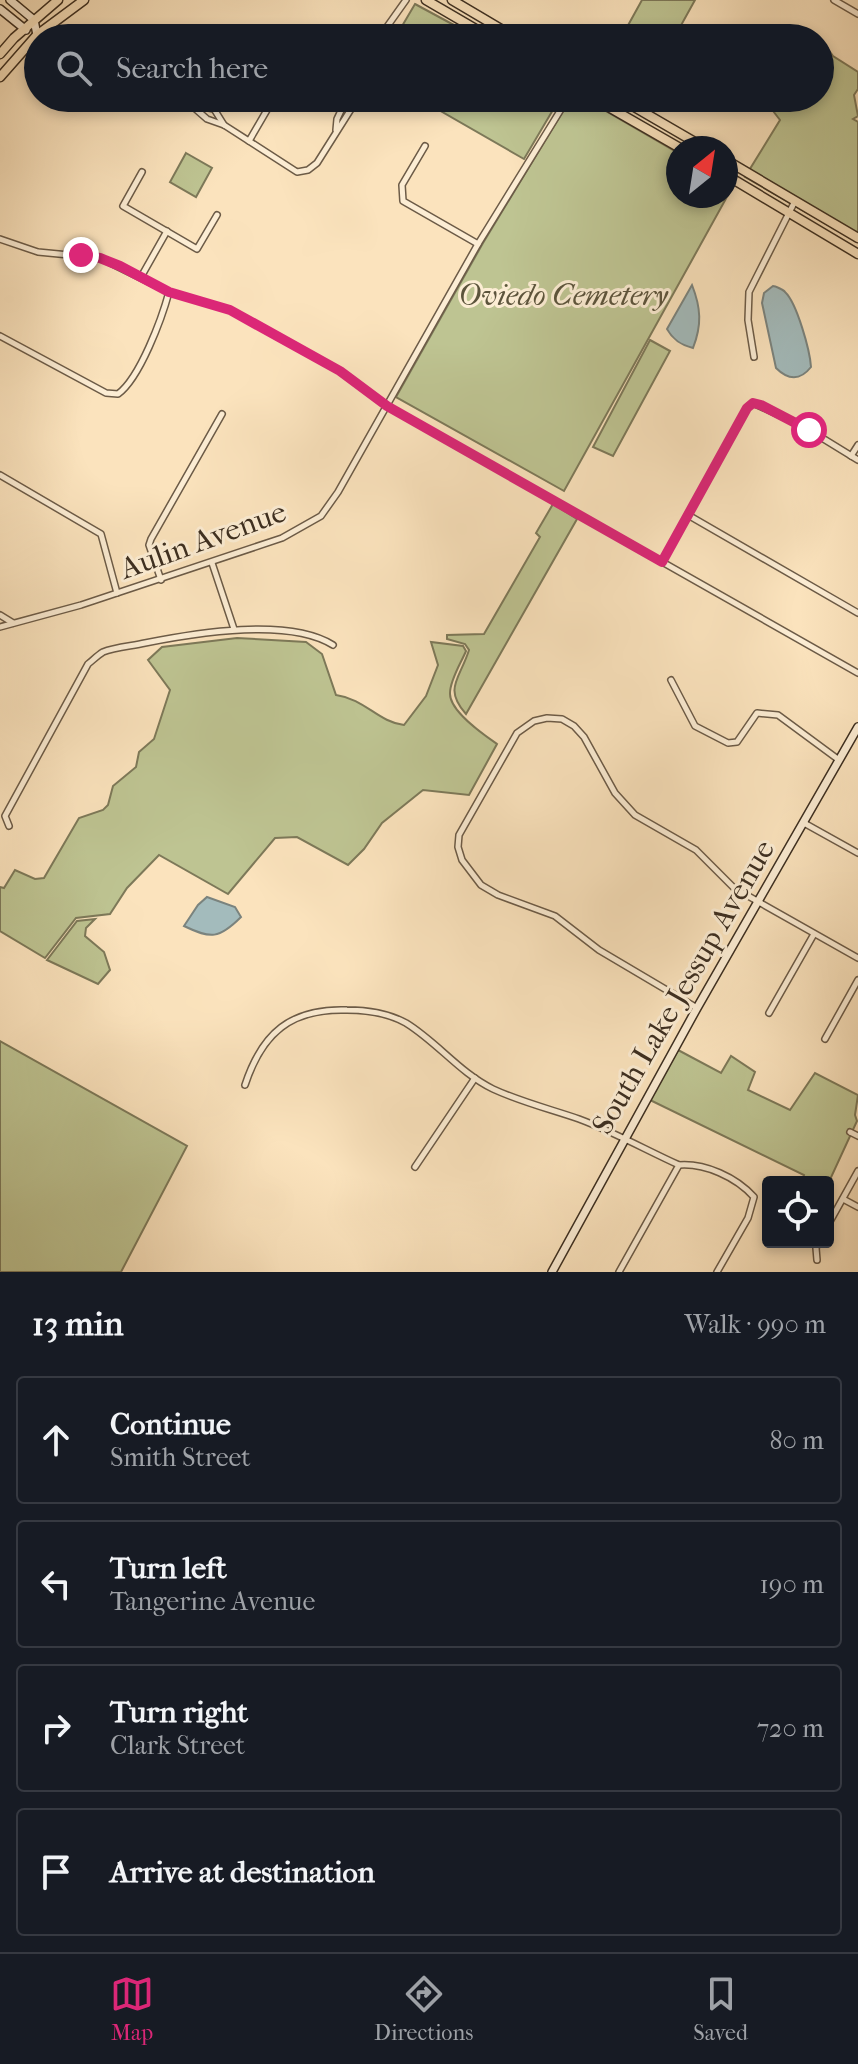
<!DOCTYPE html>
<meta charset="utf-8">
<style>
:root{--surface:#171b24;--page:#20242c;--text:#f1f3f6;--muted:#9ea1a6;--line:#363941;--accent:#db2777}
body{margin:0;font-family:"IM FELL French Canon",serif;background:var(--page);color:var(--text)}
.controls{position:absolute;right:24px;bottom:24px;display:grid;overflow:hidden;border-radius:8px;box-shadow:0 4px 12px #0003}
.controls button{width:72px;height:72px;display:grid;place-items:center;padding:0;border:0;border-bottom:2px solid var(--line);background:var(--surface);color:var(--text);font:40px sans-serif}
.compass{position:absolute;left:666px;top:136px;width:72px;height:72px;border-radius:50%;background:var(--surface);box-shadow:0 4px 12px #0003;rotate:30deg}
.stop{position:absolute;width:24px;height:24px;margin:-18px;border:6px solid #db2777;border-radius:50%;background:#fff}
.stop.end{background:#db2777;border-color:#fff;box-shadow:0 2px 8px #0008}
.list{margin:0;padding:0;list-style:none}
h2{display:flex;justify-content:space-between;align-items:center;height:104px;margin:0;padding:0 32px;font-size:34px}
h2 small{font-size:26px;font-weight:400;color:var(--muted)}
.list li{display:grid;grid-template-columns:52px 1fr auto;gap:24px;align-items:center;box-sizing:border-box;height:128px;margin:0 16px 16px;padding:0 16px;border:2px solid var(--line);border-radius:8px}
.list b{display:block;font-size:30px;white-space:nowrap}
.list p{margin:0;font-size:26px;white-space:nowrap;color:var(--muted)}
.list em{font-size:26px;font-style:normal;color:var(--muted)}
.icon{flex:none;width:44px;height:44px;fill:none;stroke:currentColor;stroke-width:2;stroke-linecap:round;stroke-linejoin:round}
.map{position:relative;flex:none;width:858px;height:1272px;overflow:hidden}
.search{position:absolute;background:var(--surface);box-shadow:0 4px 12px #0003;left:24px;right:24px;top:24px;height:88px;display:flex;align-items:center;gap:20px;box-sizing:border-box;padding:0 28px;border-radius:44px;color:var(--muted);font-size:30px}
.sheet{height:680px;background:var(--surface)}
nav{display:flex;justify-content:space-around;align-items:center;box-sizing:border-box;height:112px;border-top:2px solid var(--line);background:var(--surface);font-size:22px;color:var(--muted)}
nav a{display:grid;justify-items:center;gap:4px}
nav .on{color:var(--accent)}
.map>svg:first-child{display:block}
.green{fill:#bec492;stroke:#7d7959;stroke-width:2}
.water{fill:#a3bbbc;stroke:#7a837e;stroke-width:2}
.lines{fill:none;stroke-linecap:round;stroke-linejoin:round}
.street-casing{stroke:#6c5b47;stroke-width:8}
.secondary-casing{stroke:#3c2e20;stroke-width:10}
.primary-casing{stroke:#3c2e20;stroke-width:11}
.street{stroke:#fcedd4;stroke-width:5}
.secondary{stroke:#fcedd4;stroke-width:7}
.primary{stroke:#fbe3bd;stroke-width:8}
.route{stroke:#db2777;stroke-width:10}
.labels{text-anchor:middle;stroke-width:6;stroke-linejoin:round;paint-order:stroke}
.park-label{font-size:30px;font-style:italic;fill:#5c543c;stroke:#fcedd4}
.street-label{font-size:30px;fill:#3c2e20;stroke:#fcedd4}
</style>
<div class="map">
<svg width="858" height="1272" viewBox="0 0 858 1272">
<rect width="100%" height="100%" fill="#fbe3bd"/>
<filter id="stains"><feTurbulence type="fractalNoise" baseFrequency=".0025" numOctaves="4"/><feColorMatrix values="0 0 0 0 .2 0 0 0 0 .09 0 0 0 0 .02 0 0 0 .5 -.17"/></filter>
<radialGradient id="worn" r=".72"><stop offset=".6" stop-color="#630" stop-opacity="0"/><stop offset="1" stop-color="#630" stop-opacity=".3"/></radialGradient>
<g class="green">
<path d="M 642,0 L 695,0 L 674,38 L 621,38 Z"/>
<path d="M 415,4 L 478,38 L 395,38 Z"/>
<path d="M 820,38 L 833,56 L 858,72 L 858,89 L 854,95 L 858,116 L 853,119 L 858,122 L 858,242 L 745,177 L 780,120 L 763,98 L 820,98 Z"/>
<path d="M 418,98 L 560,98 L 524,159 Z"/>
<path d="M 576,98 L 585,99 L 678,153 L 678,196 L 726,196 L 726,182 L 733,186 L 564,491 L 396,397 L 483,243 L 569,101 Z"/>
<path d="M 186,153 L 212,168 L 196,197 L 170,182 Z"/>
<path d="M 650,340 L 670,351 L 613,456 L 593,447 Z"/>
<path d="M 553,504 L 577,519 L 466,714 C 443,688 460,679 469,650 L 465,644 L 447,639 L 447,635 L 484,634 L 540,537 L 536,533 Z"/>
<path d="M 237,638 L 306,642 L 322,654 L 336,695 C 365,699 378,722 404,725 L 426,696 L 438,665 L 431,642 L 463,646 L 466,651 C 461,663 450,680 450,693 C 449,711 484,735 497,744 L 469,795 L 423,790 L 382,823 L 364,849 L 348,865 L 297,837 L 275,838 L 228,894 L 159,855 L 127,888 L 110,914 L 76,918 L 45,958 L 0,931 L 0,887 L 4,888 L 15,870 L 35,879 L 44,878 L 79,818 L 103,810 L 108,805 L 113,786 L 136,767 L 139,752 L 154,739 L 170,690 L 148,660 L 162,647 Z"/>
<path d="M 95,919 L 86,928 L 85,936 L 104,952 L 110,970 L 98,984 L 47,960 L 77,921 Z"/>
<path d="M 0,1041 L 187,1146 L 121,1272 L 0,1272 Z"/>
<path d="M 678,1050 L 721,1073 L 731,1056 L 755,1072 L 748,1090 L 790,1110 L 815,1073 L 858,1095 L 855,1115 L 857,1121 L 828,1184 L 802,1182 L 804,1175 L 650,1100 Z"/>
</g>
<g class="water">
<path d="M 692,285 C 701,308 702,325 693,348 C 681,345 673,340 667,329 Z"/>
<path d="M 773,286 C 775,286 784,290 785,292 C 797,303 810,351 811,367 C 800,381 788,380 776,368 L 762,303 L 764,293 Z"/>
<path d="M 207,897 L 235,907 L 241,917 C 219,939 211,939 184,926 L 198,905 Z"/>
</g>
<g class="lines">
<g class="street-casing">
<g id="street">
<path d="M 834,0 L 858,14"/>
<path d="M 379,38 L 406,0"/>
<path d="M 183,98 L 207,119 L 224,125 L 297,172 L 308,170 L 317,163 L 358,98"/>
<path d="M 193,105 L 214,109 L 224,125"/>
<path d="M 336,130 L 337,119 L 347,98"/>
<path d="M 249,141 L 274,98"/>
<path d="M 425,146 L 402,185 L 403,201 L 478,244"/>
<path d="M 142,172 L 123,206 L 197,249 L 217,215"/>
<path d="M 0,239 L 38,252 L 100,258 L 169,292 L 230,310 L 340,371 L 387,406 L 858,673"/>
<path d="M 141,277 L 167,231"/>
<path d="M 0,336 L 106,393 L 118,394 C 140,378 162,318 169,292"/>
<path d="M 754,357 L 748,320 L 749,292 L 795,201"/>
<path d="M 851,456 L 858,445"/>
<path d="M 0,475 L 101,534 L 117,593"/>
<path d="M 688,515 L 858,613"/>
<path d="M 662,562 L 747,408 L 753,403 L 801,425 L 858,460"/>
<path d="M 212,563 L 234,629"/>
<path d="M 161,580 L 149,545 L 151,539 L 222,414"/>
<path d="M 0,615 L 13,623"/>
<path d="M 0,627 L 81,605 L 282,538 L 321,516 L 338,492 L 478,244 L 568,98"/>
<path d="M 671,680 L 695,726 L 728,743 L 737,742 L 757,713 L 778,715 L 839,760"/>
<path d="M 804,823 L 858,853"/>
<path d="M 9,826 L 5,816 L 88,664 C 93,660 98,655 103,652 C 115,647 132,646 145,643 C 195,633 288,617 333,645"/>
<path d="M 697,1008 L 599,950 L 555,916 L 498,895 L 481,885 L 462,860 L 458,847 L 459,835 L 517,733 L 534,721 L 547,718 L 562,719 L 574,726 L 584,737 L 615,793 L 635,815 L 696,850 L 734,888 L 858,958"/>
<path d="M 769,1013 L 814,934"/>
<path d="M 825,1039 L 858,980"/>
<path d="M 245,1085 C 262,1033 291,1008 347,1010 C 368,1010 388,1013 406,1023 C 437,1042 460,1073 493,1089 C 521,1102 550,1109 579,1119 C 614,1132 646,1150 679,1165 C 705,1163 736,1177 754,1197 L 748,1218 L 717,1272"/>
<path d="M 850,1132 L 858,1136"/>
<path d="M 415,1167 L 475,1078"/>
<path d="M 843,1199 L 858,1207"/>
<path d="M 828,1225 L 858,1171"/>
<path d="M 817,1260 L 816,1248 L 819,1242"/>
<path d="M 619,1272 L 679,1165"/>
</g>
</g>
<g class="secondary-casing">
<g id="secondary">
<path d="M 10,0 L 34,20 L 37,35"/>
<path d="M 0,9 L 26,30"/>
<path d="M 552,1272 L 697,1008 L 858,727"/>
</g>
</g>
<g class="primary-casing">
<g id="primary">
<path d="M 426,0 L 491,38"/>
<path d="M 452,0 L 516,38"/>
<path d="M 0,54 L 14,38 L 58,0"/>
<path d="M 0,77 L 37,35 L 84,0"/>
<path d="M 593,98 L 680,148"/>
<path d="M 619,98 L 705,148"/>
<path d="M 726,160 L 858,238"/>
<path d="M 726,175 L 858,254"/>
</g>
</g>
<use href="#street" class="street"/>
<use href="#secondary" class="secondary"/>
<use href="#primary" class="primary"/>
</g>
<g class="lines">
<path class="route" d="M 81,255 L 100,258 L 120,266 L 169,292 L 230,310 L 340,371 L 387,406 L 662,562 L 747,408 L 753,403 L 761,405 L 809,430"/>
</g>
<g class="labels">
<g class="park-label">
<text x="563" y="305">Oviedo Cemetery</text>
</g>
<g class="street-label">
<text transform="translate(203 540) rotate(-20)" y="10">Aulin Avenue</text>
<text transform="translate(683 987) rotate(-60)" y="10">South Lake Jessup Avenue</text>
</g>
</g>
<rect width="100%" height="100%" filter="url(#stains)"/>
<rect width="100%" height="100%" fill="url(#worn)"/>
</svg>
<div class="controls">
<button><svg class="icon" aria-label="locate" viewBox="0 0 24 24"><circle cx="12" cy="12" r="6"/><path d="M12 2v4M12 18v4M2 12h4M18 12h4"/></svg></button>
</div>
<svg class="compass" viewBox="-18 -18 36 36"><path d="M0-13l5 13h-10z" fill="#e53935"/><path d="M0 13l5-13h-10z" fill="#9ea1a6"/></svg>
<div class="stop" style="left:809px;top:430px"></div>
<div class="stop end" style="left:81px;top:255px"></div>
<div class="search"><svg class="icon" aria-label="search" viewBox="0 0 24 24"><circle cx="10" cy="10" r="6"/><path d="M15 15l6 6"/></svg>Search here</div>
</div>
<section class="sheet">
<h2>13 min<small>Walk · 990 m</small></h2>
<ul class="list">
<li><svg class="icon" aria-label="ahead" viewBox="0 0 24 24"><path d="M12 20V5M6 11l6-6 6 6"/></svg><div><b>Continue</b><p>Smith Street</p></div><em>80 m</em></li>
<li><svg class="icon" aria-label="left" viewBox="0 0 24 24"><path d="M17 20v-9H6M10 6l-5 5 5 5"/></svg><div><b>Turn left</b><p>Tangerine Avenue</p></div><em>190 m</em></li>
<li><svg class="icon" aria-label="right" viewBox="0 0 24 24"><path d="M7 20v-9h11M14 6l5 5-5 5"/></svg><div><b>Turn right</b><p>Clark Street</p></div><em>720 m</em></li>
<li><svg class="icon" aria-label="arrive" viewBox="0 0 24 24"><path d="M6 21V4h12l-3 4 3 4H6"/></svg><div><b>Arrive at destination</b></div></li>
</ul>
</section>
<nav>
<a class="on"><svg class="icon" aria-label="map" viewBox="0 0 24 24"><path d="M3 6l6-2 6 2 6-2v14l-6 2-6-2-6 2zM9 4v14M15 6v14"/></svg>Map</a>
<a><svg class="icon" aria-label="directions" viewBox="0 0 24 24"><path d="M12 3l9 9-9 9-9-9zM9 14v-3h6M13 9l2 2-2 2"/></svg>Directions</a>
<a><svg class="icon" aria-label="saved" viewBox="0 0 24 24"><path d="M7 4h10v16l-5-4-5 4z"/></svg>Saved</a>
</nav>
